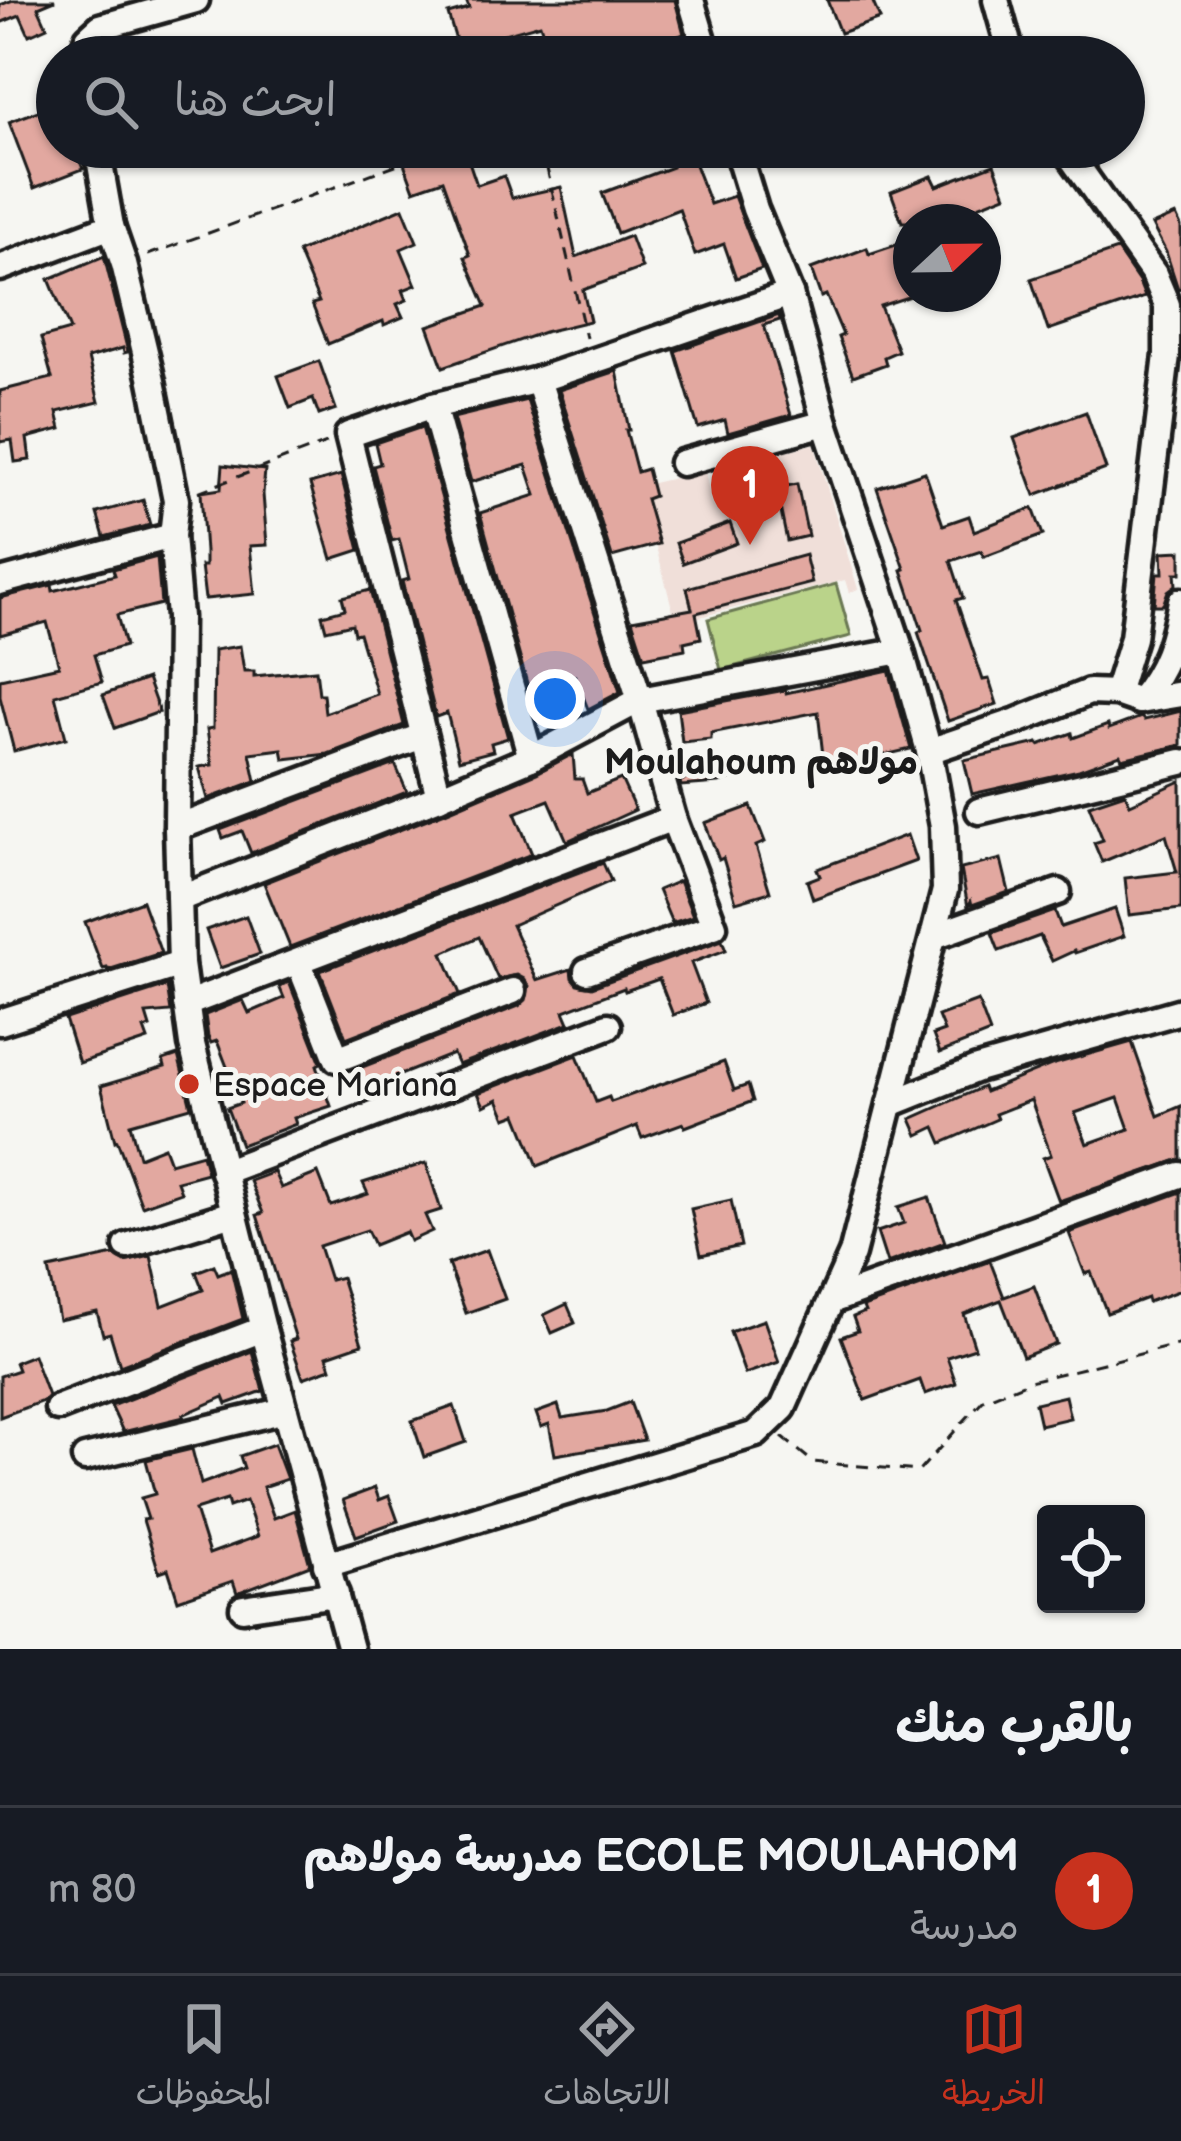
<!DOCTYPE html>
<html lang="ar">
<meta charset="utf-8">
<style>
:root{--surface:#171b24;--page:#242831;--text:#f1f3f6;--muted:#9ea1a6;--line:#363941;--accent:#c8321e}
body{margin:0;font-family:"Balsamiq Sans","Playpen Sans Arabic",sans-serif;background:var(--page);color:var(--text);direction:rtl}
.controls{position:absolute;right:36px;bottom:36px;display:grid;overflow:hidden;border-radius:12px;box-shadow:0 3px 9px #0004}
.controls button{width:108px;height:108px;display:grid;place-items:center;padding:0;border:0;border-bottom:3px solid var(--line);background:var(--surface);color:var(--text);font:60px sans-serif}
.compass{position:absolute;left:893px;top:204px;width:108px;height:108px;border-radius:50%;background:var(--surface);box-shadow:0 3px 9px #0004;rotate:68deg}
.you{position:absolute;left:555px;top:699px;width:42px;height:42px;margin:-30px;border:9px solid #fff;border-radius:50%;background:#1a73e8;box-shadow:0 0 0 18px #1a73e833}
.badge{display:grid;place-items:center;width:78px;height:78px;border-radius:50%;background:var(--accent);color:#fff;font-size:39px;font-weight:700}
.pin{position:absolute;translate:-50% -99px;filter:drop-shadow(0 3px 6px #0008)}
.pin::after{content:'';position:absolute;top:63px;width:42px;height:36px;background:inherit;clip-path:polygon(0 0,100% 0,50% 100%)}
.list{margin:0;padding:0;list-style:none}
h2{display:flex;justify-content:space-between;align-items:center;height:156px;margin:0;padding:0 48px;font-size:51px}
h2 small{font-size:39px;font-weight:400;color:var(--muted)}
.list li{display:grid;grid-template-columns:78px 1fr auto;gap:36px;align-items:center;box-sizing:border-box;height:168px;padding:0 48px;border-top:3px solid var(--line)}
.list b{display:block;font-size:45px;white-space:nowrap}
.list p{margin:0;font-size:39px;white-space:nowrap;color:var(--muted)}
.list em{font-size:39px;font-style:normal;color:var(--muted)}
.icon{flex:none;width:66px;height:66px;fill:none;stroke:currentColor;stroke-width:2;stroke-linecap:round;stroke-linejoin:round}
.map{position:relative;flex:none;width:1181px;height:1649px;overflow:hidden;direction:ltr}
.search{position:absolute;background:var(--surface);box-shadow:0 3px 9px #0004;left:36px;right:36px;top:36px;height:132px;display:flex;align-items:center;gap:30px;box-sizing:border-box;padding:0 42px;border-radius:66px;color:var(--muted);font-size:45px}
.sheet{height:324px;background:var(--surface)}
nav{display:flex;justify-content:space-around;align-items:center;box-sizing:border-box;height:168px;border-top:3px solid var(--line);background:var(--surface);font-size:33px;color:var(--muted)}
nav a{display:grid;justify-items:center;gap:6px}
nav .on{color:var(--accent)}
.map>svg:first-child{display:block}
.built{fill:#f0dfd9}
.garden{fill:#bad38a;stroke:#6b7853;stroke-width:3}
.building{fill:#e2a8a0;stroke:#1c1c1c;stroke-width:3;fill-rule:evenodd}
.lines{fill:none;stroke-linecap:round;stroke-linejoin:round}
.minor-casing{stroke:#1c1c1c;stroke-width:33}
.path{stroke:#1c1c1c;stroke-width:3;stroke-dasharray:12 9;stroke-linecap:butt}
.minor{stroke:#f6f6f2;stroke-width:24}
.poi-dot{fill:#c8321e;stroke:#f6f6f2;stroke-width:4.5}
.labels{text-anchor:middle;stroke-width:10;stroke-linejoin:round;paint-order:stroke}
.poi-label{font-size:33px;fill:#1c1c1c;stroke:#f6f6f2;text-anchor:start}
.neighbourhood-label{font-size:36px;font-weight:bold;fill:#1c1c1c;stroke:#f6f6f2}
</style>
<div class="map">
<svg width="1181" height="1649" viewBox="0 0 1181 1649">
<rect width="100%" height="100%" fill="#f6f6f2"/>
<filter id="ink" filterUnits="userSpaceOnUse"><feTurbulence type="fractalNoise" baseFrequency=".00833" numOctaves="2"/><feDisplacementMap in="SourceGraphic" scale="24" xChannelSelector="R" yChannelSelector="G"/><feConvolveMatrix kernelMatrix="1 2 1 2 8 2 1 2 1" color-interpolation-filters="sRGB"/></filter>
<g filter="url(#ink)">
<path class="built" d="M 814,444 L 858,589 L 849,593 L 845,580 L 676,623 L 640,486 L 705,471 L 711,502 L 719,511 L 733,510 L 748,504 L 755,495 L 746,461 Z"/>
<path class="garden" d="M 836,584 L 851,636 L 721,670 L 708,619 Z"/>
<g class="building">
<path d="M 13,0 L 55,0 L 38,7 L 47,27 L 29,35 L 20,15 L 0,23 L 0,5 Z"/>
<path d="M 466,0 L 675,0 L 684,34 L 622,57 L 570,57 L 564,42 L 548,48 L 540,24 L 458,47 L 448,14 L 469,8 Z"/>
<path d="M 827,0 L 872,0 L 880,19 L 840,33 Z"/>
<path d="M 57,104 L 57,147 L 75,147 L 83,169 L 34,188 L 9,122 Z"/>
<path d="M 398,147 L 464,147 L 477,185 L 504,176 L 512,198 L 561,187 L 576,257 L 630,236 L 642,268 L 583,290 L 590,321 L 544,332 L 443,367 L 428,326 L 486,306 L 465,257 L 470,255 L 443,180 L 414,190 Z"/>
<path d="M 665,147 L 720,147 L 720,152 L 694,162 L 710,204 L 734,196 L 762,269 L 736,278 L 724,244 L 695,255 L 679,209 L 617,233 L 602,193 L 672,167 Z"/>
<path d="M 994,164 L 1006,195 L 955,215 L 953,211 L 924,222 L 902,222 L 891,192 L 932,176 L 937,186 Z"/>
<path d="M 403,208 L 417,242 L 401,249 L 416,285 L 403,290 L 407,300 L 397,304 L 403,317 L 384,325 L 383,321 L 328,344 L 312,304 L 319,302 L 298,252 Z"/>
<path d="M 1176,215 L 1181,226 L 1181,288 L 1178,289 L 1166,252 L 1152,225 Z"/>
<path d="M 911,240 L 911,296 L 880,306 L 898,351 L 884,357 L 886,364 L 853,376 L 838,337 L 843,335 L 826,295 L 821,297 L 811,269 L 867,248 L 869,254 Z"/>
<path d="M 1117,250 L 1139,282 L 1145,297 L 1048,330 L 1031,279 Z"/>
<path d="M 104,256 L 128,352 L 124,353 L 123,348 L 88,358 L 99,402 L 57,412 L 61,429 L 27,438 L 30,460 L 15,462 L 12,440 L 0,442 L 0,391 L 52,378 L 41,338 L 70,330 L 49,279 Z"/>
<path d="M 779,315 L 780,320 L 764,325 L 791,415 L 728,433 L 725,420 L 698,428 L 675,351 Z"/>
<path d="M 319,361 L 336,409 L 319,415 L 313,399 L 290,408 L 278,376 Z"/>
<path d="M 617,371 L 629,430 L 626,430 L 637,472 L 647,469 L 654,496 L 646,499 L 659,544 L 612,557 L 559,390 Z"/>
<path d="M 527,400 L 620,692 L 588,709 L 575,676 L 528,687 L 480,513 L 536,495 L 526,465 L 471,482 L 453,418 Z"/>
<path d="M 1086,412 L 1106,469 L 1035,495 L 1014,438 Z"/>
<path d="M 422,427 L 508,738 L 491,743 L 493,751 L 459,760 L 447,713 L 436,717 L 402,581 L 409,579 L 399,539 L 392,541 L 373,466 L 380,464 L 375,443 Z"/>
<path d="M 223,465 L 265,470 L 263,494 L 267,545 L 250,546 L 255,594 L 205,599 L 201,566 L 205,566 L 205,552 L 201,492 L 221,489 Z"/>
<path d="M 925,472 L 943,525 L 969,516 L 974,531 L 1033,508 L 1043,535 L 984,557 L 981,551 L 951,561 L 963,598 L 956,600 L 983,680 L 989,679 L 997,704 L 948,721 L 918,632 L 922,630 L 902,570 L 905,569 L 877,488 Z"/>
<path d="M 341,475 L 360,550 L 332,559 L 310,484 Z"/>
<path d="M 797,484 L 808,536 L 787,541 L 776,488 Z"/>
<path d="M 143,500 L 150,525 L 104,537 L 97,513 Z"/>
<path d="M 730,523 L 737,543 L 683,563 L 676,543 Z"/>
<path d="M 1181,551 L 1181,573 L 1175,573 L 1176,585 L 1168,591 L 1163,605 L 1154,605 L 1157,573 L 1163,573 L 1162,552 Z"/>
<path d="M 805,555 L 812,583 L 696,613 L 701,638 L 684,642 L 685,649 L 644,657 L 632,620 L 692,609 L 687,588 Z"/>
<path d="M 157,557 L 161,604 L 117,615 L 125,646 L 94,655 L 102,682 L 55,695 L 66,738 L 14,751 L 0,697 L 0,679 L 59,666 L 47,622 L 0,635 L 0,598 L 52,585 L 53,591 L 115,575 L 113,569 Z"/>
<path d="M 370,590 L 404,725 L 328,754 L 284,759 L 282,749 L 250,753 L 256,781 L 208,799 L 199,767 L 212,765 L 207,729 L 213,728 L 214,650 L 240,646 L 244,671 L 254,671 L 254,676 L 316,670 L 319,694 L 323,694 L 325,713 L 377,694 L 359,633 L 354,634 L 352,624 L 326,630 L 322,615 L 345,609 L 342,597 Z"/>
<path d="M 889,670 L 911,749 L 876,757 L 824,764 L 818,712 L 711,733 L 711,739 L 682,742 L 678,710 L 785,690 L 786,693 Z"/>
<path d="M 147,679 L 159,712 L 115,728 L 103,695 Z"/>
<path d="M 1181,711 L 1181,745 L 1122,759 L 1120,755 L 1079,770 L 972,794 L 964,760 L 1038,743 L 1039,745 L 1072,733 L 1073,738 L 1108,725 L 1109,729 L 1141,717 L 1144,720 Z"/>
<path d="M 573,754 L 575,779 L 582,779 L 587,793 L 621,779 L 635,810 L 567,841 L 549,800 L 515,813 L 532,854 L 290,947 L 264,883 L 445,812 L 537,773 Z"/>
<path d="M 395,764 L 407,792 L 251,853 L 242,831 L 223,838 L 220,830 Z"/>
<path d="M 726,764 L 731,779 L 719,783 L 681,786 L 680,781 Z"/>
<path d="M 1181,781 L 1181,909 L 1129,915 L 1125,878 L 1177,872 L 1166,835 L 1102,862 L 1094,843 L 1103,840 L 1089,805 L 1125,793 L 1130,804 Z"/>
<path d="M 751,806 L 765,842 L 756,846 L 770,892 L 736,902 L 723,858 L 719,860 L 705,823 Z"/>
<path d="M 907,835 L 916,861 L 813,899 L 807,881 L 820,876 L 817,869 Z"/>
<path d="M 1001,859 L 1009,892 L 972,905 L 971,901 L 968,907 L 961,869 Z"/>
<path d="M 603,863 L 611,881 L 512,925 L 537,980 L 571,969 L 572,978 L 577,984 L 592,987 L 722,940 L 726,950 L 691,963 L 706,1003 L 673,1015 L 659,979 L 625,991 L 624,988 L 564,1011 L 569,1023 L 458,1065 L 453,1054 L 360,1091 L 352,1071 L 519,1006 L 526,1000 L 529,986 L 524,979 L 517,975 L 498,979 L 479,937 L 443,953 L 460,994 L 346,1038 L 320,971 Z"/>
<path d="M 679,881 L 693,916 L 672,923 L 658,890 Z"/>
<path d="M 142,901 L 161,953 L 108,970 L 107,968 L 103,969 L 85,922 Z"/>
<path d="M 1115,909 L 1124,936 L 1075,953 L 1074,951 L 1052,961 L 1040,936 L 999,951 L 992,933 L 1055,911 L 1061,927 Z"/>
<path d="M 246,916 L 260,954 L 220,968 L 206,930 Z"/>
<path d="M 289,982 L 321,1063 L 317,1065 L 331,1106 L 294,1118 L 296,1124 L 241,1145 L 227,1108 L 241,1103 L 217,1041 L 211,1043 L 208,1037 L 205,1015 L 243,1000 L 249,1013 L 284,998 L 279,986 Z"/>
<path d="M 167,986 L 171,1012 L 146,1014 L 150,1027 L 144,1029 L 148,1040 L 79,1063 L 65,1019 Z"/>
<path d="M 978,1001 L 990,1033 L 940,1053 L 933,1035 L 944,1031 L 938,1016 Z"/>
<path d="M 1132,1042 L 1158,1116 L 1181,1106 L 1181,1159 L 1059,1201 L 1043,1158 L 1051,1155 L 1031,1100 L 995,1114 L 997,1119 L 942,1143 L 935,1127 L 918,1135 L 911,1119 L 983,1087 L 985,1092 L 1051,1065 ZM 1118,1098 L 1129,1129 L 1087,1144 L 1075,1113 Z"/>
<path d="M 178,1055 L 191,1107 L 130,1124 L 139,1157 L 164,1147 L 170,1163 L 202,1154 L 207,1173 L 177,1181 L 181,1192 L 142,1206 L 117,1140 L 115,1141 L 101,1086 L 165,1067 L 163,1060 Z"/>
<path d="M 577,1055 L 596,1102 L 609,1097 L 611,1102 L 724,1062 L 734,1090 L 748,1085 L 753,1101 L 685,1127 L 683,1123 L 642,1138 L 637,1126 L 538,1166 L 517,1114 L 506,1118 L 498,1099 L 484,1106 L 478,1093 Z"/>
<path d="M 426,1163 L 441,1210 L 425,1215 L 432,1231 L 410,1241 L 406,1232 L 374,1245 L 367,1230 L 319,1246 L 330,1280 L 341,1277 L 362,1344 L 327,1356 L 331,1368 L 303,1378 L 290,1341 L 296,1339 L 257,1215 L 263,1213 L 250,1181 L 274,1172 L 281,1188 L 318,1173 L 331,1206 L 368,1194 L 363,1183 Z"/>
<path d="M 1181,1192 L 1181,1290 L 1148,1302 L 1147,1298 L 1107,1313 L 1091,1272 L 1085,1274 L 1069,1233 Z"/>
<path d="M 929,1197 L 945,1242 L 887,1263 L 877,1232 L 904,1223 L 898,1207 Z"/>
<path d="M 731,1200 L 741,1246 L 701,1255 L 691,1209 Z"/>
<path d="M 487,1250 L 505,1299 L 466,1313 L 448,1264 Z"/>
<path d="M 114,1255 L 125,1262 L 151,1256 L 162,1306 L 203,1290 L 196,1272 L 214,1265 L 218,1274 L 231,1269 L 243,1319 L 120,1366 L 110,1333 L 103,1335 L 97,1312 L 59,1320 L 49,1269 Z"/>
<path d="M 990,1261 L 1004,1297 L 1034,1286 L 1056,1344 L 1023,1357 L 1001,1300 L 964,1314 L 975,1348 L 947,1357 L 956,1383 L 925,1394 L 920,1380 L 865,1400 L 841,1337 L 858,1331 L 853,1317 L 865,1312 L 863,1307 Z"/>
<path d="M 567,1304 L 575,1323 L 552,1333 L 544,1315 Z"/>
<path d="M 764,1320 L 779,1362 L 745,1374 L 730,1332 Z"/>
<path d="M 252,1351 L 263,1391 L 227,1404 L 224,1397 L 183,1415 L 184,1417 L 123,1432 L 111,1406 Z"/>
<path d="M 33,1355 L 48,1396 L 43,1401 L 0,1417 L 0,1376 L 18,1370 L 15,1362 Z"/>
<path d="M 1065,1396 L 1070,1418 L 1040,1425 L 1035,1403 Z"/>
<path d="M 630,1402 L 644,1440 L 555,1455 L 549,1424 L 541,1427 L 536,1413 L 558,1405 L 562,1418 L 607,1411 Z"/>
<path d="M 454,1406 L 466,1442 L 424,1457 L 412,1421 Z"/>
<path d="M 274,1444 L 287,1479 L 263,1487 L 274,1518 L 295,1510 L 310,1565 L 237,1593 L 233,1581 L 178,1600 L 168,1569 L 159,1572 L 143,1520 L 148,1519 L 141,1498 L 155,1494 L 146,1460 L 192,1449 L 201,1484 L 244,1468 L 240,1456 ZM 227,1500 L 229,1507 L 246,1501 L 258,1536 L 209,1554 L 195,1510 Z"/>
<path d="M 375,1488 L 379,1500 L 389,1496 L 398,1521 L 356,1536 L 343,1500 Z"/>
</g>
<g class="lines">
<g class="minor-casing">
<g id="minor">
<path d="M 691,0 L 708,57"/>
<path d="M 996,0 L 1012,57"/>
<path d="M 81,57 L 88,38 L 100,27 L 196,0"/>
<path d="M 97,147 L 111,226 L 124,264 L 152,381 L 176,500 L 172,536 L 179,617 L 177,828 L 181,964 L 192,1044 L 263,1329 L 350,1649"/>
<path d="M 1064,147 L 1154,274 L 1167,305 L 1167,355 L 1133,638 L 1116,693"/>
<path d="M 0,268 L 111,226"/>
<path d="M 538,380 L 640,700 L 673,818 L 714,926 L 587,971"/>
<path d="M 433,406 L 531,758"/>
<path d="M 682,463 L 825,423"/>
<path d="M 0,582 L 172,536"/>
<path d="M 1139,701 C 1166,668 1173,642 1181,601"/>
<path d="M 929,751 L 1017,721 L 1089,692 L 1116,693 L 1139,701 L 1181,694"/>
<path d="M 439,797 L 348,435 L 433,406 L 538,380 L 790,294"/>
<path d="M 979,811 L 1181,762"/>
<path d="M 177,828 L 422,736"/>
<path d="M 181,898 L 439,797 L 531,758 L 640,700 L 901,651"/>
<path d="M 934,936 L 1058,892"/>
<path d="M 299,963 L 337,1059 L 513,991"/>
<path d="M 186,1004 L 673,818"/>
<path d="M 0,1022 L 181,964"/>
<path d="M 890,1104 L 977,1069 L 1181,1011"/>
<path d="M 223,1172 L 608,1026"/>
<path d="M 127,1246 L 233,1213"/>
<path d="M 831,1301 L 1180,1175"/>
<path d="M 58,1408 L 263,1329"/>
<path d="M 85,1458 L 285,1410"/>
<path d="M 326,1565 L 756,1434 L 783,1408 L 852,1254 L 945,890 L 943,826 L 929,751 L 901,651 L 825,423 L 790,294 L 755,209 L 736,147"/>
<path d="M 243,1608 L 336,1594"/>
</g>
</g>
<g class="path">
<path d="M 542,147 L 586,338"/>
<path d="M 148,255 L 445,147"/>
<path d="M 198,492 L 329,442"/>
<path d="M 782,1437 L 813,1462 L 919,1471 L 983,1400 L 1030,1381 L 1181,1344"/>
</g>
<use href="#minor" class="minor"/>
</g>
</g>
<circle class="poi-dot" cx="189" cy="1084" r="12"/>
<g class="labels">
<g class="poi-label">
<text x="213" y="1096">Espace Mariana</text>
</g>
<g class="neighbourhood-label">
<text x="761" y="774">Moulahoum مولاهم</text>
</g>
</g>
</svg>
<div class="controls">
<button><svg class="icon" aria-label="locate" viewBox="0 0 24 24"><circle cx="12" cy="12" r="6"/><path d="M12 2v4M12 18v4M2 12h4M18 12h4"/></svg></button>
</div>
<svg class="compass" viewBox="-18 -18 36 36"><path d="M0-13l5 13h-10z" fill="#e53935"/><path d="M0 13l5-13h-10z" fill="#9ea1a6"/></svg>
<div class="you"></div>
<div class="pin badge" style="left:750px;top:545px">1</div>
<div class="search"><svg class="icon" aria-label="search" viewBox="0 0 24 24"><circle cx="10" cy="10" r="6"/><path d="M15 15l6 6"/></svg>ابحث هنا</div>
</div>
<section class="sheet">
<h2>بالقرب منك<small></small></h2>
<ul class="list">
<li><span class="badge">1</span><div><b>ECOLE MOULAHOM مدرسة مولاهم</b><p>مدرسة</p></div><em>80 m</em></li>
</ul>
</section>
<nav>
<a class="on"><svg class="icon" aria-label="map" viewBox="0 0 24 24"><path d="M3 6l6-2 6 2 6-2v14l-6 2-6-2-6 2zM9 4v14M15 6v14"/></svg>الخريطة</a>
<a><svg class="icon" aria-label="directions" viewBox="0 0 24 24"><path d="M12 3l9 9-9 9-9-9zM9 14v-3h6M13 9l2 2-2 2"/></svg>الاتجاهات</a>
<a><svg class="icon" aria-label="saved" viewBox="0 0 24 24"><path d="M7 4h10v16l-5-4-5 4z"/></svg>المحفوظات</a>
</nav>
